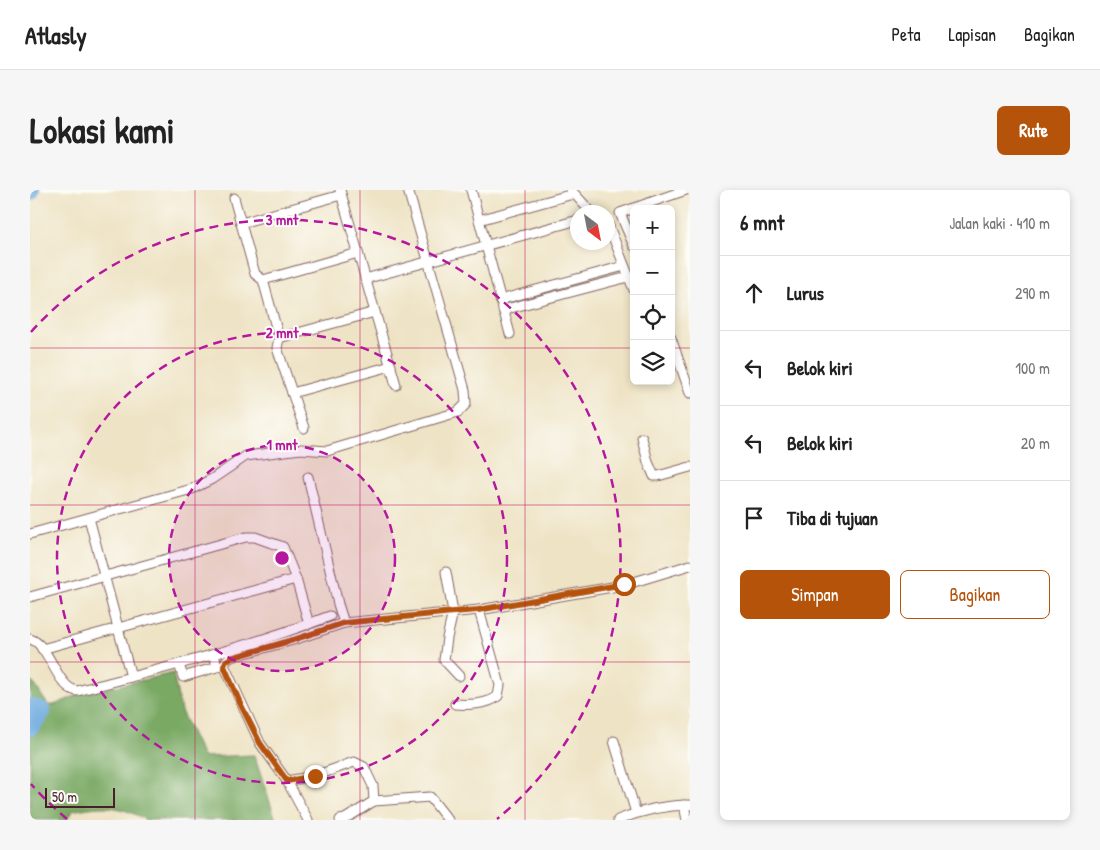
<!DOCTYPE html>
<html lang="id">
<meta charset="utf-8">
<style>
:root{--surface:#fff;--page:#f6f6f6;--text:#222;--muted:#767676;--line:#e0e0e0;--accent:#b45309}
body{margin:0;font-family:"Patrick Hand",sans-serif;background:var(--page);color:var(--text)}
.controls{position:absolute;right:15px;top:15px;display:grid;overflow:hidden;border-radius:8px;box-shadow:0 2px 8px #0003}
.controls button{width:45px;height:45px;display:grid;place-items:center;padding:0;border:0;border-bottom:1px solid var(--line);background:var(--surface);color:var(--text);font:25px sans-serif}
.compass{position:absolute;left:540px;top:15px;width:45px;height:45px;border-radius:50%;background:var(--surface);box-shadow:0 2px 8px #0003;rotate:148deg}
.scale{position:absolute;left:15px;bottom:12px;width:70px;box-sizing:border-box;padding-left:5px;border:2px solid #4a1f2b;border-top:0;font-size:14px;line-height:18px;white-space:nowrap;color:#4a1f2b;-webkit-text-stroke:4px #fdfcf7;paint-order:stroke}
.stop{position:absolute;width:15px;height:15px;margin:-11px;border:4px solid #b45309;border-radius:50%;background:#fff}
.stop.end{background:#b45309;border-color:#fff;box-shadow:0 1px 5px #0008}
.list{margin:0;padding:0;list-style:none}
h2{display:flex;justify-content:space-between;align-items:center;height:65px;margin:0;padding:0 20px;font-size:21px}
h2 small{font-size:16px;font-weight:400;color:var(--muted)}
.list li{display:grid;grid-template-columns:32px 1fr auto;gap:15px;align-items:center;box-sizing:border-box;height:75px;padding:0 20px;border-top:1px solid var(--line)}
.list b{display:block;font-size:19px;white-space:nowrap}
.list em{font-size:16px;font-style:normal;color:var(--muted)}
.actions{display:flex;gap:10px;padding:15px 20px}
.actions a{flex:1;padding:11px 0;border:1px solid var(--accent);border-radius:8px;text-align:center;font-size:18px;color:var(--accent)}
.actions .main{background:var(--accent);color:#fff}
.icon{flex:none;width:28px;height:28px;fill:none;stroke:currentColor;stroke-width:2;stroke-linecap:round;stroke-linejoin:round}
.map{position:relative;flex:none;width:660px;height:630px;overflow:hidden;border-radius:8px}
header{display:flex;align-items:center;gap:30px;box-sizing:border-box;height:70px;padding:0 25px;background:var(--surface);border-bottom:1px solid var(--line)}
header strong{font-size:24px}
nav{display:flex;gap:28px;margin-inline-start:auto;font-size:18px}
.intro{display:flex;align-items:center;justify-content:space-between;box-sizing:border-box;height:120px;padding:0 30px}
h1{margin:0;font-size:35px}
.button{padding:12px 22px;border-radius:8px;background:var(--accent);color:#fff;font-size:18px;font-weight:700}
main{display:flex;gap:30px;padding:0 30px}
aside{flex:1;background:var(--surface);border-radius:8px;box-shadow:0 2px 8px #0003}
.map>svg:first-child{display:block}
.forest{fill:#79a963;stroke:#626447}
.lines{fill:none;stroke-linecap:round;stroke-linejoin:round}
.river{stroke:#6daadf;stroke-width:18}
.minor-casing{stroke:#836461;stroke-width:11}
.minor{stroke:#fff;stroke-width:9}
.route{stroke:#b45309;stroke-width:6}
.grid{fill:none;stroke:#c2185b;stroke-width:1;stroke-opacity:0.55}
.ring{fill:none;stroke:#b5179e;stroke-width:2.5;stroke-dasharray:9 6}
.centre{fill:#b5179e;stroke:#fdfcf7;stroke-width:2.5}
.ring-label{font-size:15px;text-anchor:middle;font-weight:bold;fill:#b5179e;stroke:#fdfcf7;stroke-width:4;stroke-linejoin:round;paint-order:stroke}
</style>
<header>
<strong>Atlasly</strong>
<nav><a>Peta</a><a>Lapisan</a><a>Bagikan</a></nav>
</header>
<div class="intro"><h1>Lokasi kami</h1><a class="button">Rute</a></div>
<main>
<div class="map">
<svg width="660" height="630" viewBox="0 0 660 630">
<rect width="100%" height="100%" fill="#fdfcf7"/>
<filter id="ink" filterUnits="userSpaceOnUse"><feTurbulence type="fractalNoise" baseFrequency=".02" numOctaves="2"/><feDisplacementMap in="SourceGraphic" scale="10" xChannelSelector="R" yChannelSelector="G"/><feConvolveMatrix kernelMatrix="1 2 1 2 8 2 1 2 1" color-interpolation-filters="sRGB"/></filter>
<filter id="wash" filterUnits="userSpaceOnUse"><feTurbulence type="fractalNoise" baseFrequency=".0096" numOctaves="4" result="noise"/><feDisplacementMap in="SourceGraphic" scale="20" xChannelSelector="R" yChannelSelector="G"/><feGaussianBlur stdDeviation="1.12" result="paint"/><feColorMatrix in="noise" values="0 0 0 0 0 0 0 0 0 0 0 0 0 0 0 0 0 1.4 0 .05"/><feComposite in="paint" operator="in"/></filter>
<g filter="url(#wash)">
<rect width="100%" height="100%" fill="#eee3c5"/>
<path class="forest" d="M 143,483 L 151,521 L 173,567 L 224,565 L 246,630 L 116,630 C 88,614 72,615 42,621 L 37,630 L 0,630 L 0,490 L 5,495 L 18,515 L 24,515 L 48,505 Z"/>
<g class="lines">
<g class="river">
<path d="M 0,2 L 1,0"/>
<path d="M 0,517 L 12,521 L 0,537"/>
</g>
</g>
</g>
<g filter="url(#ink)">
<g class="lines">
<g class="minor-casing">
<g id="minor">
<path d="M 310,0 L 366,195"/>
<path d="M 441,0 L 480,144"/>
<path d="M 541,0 L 561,22"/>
<path d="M 204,8 L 225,84 L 233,90 L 249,148 L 247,158 L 274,238"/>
<path d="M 449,30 L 543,4"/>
<path d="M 211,33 L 311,5"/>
<path d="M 578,34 L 604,100"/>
<path d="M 604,56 L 590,23 L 656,0"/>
<path d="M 335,89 L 548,30"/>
<path d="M 233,90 L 328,63"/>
<path d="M 470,110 L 594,76"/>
<path d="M 473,120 L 598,87"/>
<path d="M 249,148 L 345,122"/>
<path d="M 641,148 L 660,203"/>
<path d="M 262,203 L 361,176"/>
<path d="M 612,248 L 618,272 L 624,286 L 628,286 L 660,277"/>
<path d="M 278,287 L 308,414 L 314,433"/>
<path d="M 59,328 L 101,487"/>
<path d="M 0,344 L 162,299 L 182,289 L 216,266 L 271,259 L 297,261 L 428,222 L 436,214 L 435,200 L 378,0"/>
<path d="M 416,382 L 423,422 L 417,448 L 414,470 L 429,486"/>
<path d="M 0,407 L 216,347 L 225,347 L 253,357 L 266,389 L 279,434"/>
<path d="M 0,449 C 20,454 26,498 47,501 C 132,479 218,457 300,426"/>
<path d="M 12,459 L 266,389"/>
<path d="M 149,474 L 153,487 L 187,477 L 184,464"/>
<path d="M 425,514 C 438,515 457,515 468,506 L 470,495 L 449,420"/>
<path d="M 584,551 L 606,623"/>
<path d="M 257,591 L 285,586 L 324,572 L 334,577 L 343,596 L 344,611"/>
<path d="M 654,615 L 657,630"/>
<path d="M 278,630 L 257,591 L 230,553 L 194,475 L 196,471 L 201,467 L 263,450 L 314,433 L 449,420 L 594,395 L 660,375"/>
<path d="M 310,630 L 315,629 L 344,611 L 400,607 L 418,630"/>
<path d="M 588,630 C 610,621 636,615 660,615"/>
</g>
</g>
<use href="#minor" class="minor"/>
</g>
</g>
<g class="lines" filter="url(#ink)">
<path class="route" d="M 285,586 L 257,591 L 230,553 L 210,513 L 194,476 L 196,471 L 201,468 L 263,450 L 314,433 L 423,422 L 448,420 L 594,394"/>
</g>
<path class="grid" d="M 165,0 L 165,630M 330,0 L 330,630M 495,0 L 495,630M 0,158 L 604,158M 641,158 L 660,158M 0,315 L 660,315M 0,472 L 660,472"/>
<circle cx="252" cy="368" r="113" fill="#b5179e" fill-opacity=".12"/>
<g class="ring">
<circle cx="252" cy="368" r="113"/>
<circle cx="252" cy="368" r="225"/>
<path d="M37 629A338 338 0 0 1 1 594M1 142A338 338 0 1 1 467 629"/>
</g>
<circle cx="252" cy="368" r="8" class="centre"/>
<g class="ring-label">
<text x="252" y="35">3 mnt</text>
<text x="252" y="148">2 mnt</text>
<text x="252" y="260">1 mnt</text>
</g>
</svg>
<div class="controls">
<button>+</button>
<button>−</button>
<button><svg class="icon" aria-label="locate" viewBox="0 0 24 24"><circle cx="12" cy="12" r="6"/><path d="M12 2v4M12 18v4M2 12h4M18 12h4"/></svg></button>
<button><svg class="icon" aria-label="layers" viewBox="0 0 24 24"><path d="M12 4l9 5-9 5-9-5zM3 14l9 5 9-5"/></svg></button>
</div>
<svg class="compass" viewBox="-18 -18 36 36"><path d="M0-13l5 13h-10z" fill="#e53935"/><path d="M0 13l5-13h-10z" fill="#767676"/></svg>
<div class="scale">50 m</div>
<div class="stop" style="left:594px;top:394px"></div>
<div class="stop end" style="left:285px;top:586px"></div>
</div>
<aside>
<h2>6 mnt<small>Jalan kaki · 410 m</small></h2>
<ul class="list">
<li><svg class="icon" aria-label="ahead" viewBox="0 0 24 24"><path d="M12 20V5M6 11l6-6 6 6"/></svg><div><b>Lurus</b></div><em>290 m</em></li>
<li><svg class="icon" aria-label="left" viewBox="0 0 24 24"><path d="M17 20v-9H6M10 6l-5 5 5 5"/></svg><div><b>Belok kiri</b></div><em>100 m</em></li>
<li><svg class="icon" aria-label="left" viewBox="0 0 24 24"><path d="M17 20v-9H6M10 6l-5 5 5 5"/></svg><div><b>Belok kiri</b></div><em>20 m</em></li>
<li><svg class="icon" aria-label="arrive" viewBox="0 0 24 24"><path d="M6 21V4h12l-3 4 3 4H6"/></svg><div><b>Tiba di tujuan</b></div></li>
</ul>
<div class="actions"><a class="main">Simpan</a><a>Bagikan</a></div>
</aside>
</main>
